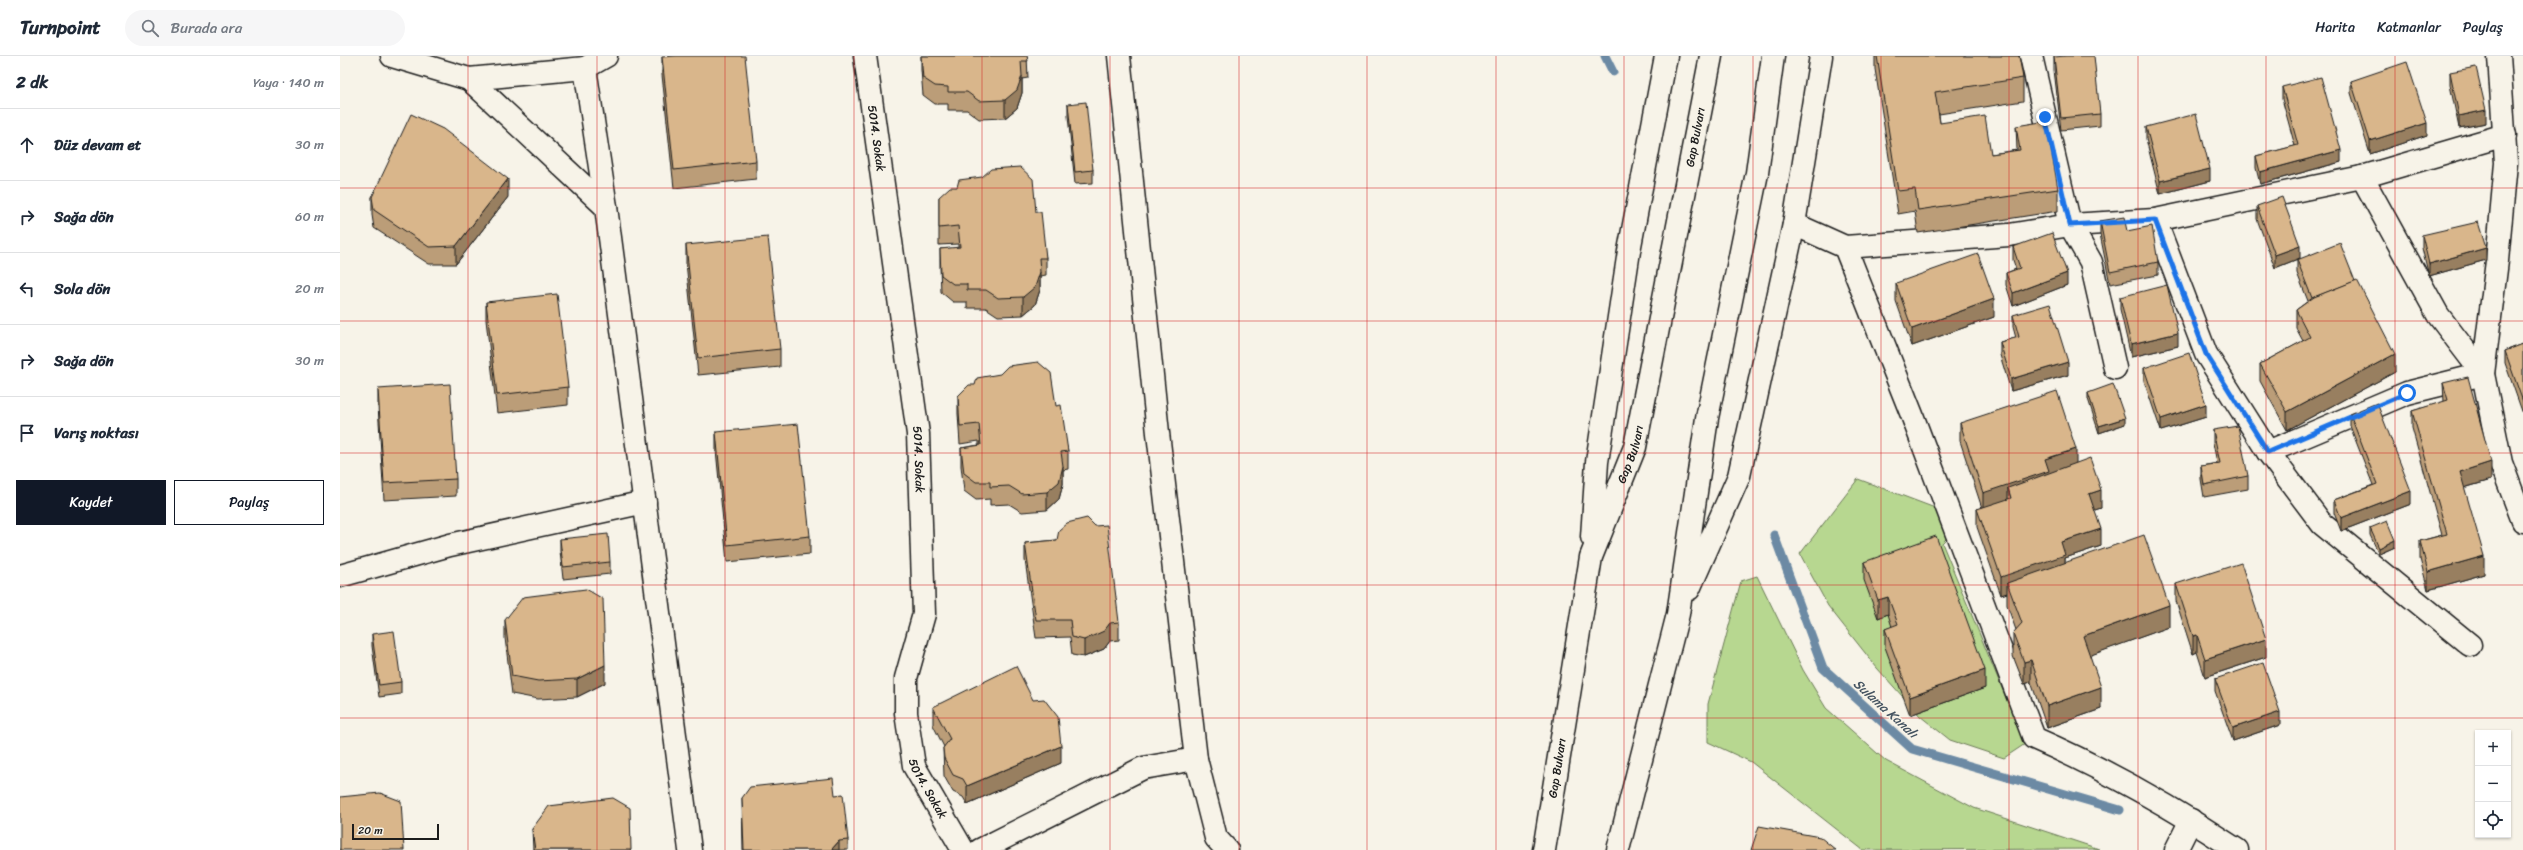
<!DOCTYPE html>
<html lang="tr">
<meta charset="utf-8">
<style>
:root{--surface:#fff;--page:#f6f6f7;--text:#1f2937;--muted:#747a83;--line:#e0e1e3;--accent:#111827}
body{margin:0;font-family:Sriracha,sans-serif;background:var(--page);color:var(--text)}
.controls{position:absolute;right:12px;bottom:12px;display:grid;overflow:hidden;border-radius:0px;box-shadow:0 1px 3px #0004}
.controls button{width:36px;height:36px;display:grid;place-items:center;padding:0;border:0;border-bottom:1px solid var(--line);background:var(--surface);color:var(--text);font:20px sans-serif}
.scale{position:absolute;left:12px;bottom:10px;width:87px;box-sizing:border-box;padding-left:4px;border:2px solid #1c1c1c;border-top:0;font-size:11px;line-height:14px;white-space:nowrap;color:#1c1c1c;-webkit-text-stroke:3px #f7f3e8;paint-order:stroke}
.stop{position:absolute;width:12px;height:12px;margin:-9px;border:3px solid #1a73e8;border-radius:50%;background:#fff}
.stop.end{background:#1a73e8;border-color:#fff;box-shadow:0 1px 4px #0008}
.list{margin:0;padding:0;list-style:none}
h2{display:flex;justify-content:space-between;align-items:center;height:52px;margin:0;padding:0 16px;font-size:17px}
h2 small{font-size:13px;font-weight:400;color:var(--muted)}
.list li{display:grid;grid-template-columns:26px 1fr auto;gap:12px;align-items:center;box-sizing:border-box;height:72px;padding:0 16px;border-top:1px solid var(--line)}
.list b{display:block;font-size:15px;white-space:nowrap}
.list em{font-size:13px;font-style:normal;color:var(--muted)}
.actions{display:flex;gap:8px;padding:12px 16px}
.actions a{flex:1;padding:9px 0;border:1px solid var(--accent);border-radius:0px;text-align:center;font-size:14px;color:var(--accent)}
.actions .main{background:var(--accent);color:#fff}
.icon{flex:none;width:22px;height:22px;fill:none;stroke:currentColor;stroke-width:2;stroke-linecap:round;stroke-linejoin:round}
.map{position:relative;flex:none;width:2183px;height:794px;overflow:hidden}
header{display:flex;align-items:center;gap:24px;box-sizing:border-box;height:56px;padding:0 20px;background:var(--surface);border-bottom:1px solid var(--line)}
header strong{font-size:19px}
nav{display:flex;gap:22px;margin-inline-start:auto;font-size:14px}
.search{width:280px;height:36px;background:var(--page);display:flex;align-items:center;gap:10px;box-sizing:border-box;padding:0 14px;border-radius:22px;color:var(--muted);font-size:15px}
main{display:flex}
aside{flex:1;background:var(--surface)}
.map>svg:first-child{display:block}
.green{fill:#b7d790;stroke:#6a7a56}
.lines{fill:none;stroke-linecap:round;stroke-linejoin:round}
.stream{stroke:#6c8aa4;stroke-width:9}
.street-casing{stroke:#1c1c1c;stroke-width:25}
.highway-casing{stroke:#1c1c1c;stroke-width:25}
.street{stroke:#f7f3e8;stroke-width:22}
.highway{stroke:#f7f3e8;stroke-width:22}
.wall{fill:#bb9d78;stroke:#1c1c1c}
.shaded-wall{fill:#987f61;stroke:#1c1c1c}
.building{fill:#d9b68b;stroke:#1c1c1c}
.route{stroke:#1a73e8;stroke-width:5}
.grid{fill:none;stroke:#d62828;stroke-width:1;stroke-opacity:0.55}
.labels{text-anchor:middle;stroke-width:3;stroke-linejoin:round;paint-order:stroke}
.street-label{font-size:12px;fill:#1c1c1c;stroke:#f7f3e8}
.water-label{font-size:13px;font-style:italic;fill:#445360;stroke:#f7f3e8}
</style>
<header>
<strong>Turnpoint</strong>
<div class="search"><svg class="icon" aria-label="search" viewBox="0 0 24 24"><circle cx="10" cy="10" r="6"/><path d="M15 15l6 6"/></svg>Burada ara</div>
<nav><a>Harita</a><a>Katmanlar</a><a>Paylaş</a></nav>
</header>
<main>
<aside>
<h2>2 dk<small>Yaya · 140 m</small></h2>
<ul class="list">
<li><svg class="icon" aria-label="ahead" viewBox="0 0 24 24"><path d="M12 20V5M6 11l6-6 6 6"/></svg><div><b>Düz devam et</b></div><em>30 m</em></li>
<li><svg class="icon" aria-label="right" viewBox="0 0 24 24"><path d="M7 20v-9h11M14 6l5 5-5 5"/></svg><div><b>Sağa dön</b></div><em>60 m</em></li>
<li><svg class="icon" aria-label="left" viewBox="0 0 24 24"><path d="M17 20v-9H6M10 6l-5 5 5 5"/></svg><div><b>Sola dön</b></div><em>20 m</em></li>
<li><svg class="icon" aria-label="right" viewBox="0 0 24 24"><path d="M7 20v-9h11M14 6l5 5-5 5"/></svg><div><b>Sağa dön</b></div><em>30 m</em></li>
<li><svg class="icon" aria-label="arrive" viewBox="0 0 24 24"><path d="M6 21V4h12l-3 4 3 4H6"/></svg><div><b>Varış noktası</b></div></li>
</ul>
<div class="actions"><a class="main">Kaydet</a><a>Paylaş</a></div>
</aside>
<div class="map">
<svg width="2183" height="794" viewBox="0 0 2183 794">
<rect width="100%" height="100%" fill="#f7f3e8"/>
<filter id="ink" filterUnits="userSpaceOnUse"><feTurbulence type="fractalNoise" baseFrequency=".025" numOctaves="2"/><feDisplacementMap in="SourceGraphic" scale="8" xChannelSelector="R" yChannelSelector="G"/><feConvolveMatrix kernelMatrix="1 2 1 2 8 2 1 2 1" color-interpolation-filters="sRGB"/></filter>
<g filter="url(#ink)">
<g class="green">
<path d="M 1518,423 L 1603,455 L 1609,480 L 1602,487 L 1685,688 L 1664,702 L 1610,684 L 1580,660 L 1537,612 L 1488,550 L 1460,498 Z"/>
<path d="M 1417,520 L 1463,614 L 1486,652 L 1546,705 L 1634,752 L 1759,793 L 1523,794 L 1411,706 L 1368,686 L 1368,648 L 1401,525 Z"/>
</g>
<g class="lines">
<g class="stream">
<path d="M 1265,0 L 1273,16"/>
<path d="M 1434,479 L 1483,612 L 1572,693 L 1780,754"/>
</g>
<g class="street-casing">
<g id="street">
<path d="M 52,0 L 129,23 L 245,12 L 266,0"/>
<path id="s1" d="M 525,0 L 578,378 L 584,558 L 566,622 L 566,657 L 574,710 L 623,794"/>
<path d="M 779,0 L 818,377 L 856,703 L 876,782 L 887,794"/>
<path d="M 1691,0 L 1730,169 L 1751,206 L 1775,312"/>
<path d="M 2159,0 L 2166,107 L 2157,205 L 2143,318 L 2161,407 L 2183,465"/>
<path d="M 245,12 L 266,151 L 350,794"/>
<path d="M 129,23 L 266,151"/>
<path d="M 1815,164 L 1866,298 L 1928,396 L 1982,468 L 2130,589"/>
<path d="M 1454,168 L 1505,191 L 1572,359 L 1694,682 C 1765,713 1832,751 1897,794"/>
<path d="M 1505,191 L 1669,179 L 1730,169 L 1815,164 L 2022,121 L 2165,79"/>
<path d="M 1928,396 L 2067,337 L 2143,318 L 2098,259 L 2022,121"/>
<path d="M 0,520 L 110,489 L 305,446"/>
<path d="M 640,794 L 803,712 L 856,703"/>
<path d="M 1836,794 L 1851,764"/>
</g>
</g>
<g class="highway-casing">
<g id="highway">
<path d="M 1252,481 L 1257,406 L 1289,195 L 1326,0"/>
<path d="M 1349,533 L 1399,420 L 1454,168 L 1481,0"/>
<path id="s2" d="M 1204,794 L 1251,501 L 1295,391 L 1371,0"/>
<path d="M 1278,794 L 1338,558 L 1367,362 L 1417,117 L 1433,0"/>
</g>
</g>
<use href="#street" class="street"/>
<use href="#highway" class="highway"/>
</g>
<g class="wall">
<path d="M 581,0 L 687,0 L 688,22 L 682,23 L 682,37 L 677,52 L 665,62 L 639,63 L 627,54 L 608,54 L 608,48 L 595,48 L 583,39 L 581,14 Z"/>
<path d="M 1535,0 L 1679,0 L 1683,22 L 1683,45 L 1599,58 L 1600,67 L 1651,98 L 1677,94 L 1676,70 L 1718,133 L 1718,155 L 1578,177 L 1575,155 L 1558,158 L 1535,13 Z"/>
<path d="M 322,1 L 416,105 L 416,123 L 334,132 L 322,19 Z"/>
<path d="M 1714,1 L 1760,58 L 1760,70 L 1721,74 L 1714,14 Z"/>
<path d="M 2110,16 L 2146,67 L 2119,72 L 2110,29 Z"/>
<path d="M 2011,25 L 2087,79 L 2030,98 L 2011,37 Z"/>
<path d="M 1942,31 L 2001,106 L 1920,128 L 1916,112 L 1916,100 L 1955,90 L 1942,43 Z"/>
<path d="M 728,48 L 753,114 L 753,127 L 735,128 L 728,60 Z"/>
<path d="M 1806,71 L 1870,125 L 1820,138 L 1806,83 Z"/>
<path d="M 32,141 L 168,141 L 116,208 L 89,208 L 34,172 L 32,159 Z"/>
<path d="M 599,141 L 696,156 L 706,202 L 706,219 L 700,220 L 700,234 L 695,249 L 683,259 L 658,260 L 646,252 L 627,252 L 627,246 L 613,246 L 601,236 L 600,211 L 600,193 L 618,192 L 618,188 L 599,189 Z"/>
<path d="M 1917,150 L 1960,202 L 1935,212 L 1917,163 Z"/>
<path d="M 1760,165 L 1787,175 L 1818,206 L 1818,219 L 1770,228 L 1760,178 Z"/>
<path d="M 2082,179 L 2146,204 L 2089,220 L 2082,192 Z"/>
<path d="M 346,189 L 440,293 L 440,311 L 358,319 L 346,207 Z"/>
<path d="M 1673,191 L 1727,229 L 1673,250 L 1666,229 L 1666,217 L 1676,213 L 1673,204 Z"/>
<path d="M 1957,204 L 2015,225 L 2055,316 L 1947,374 L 1920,325 L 1920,308 L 1963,285 L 1956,272 L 1956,254 L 1968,245 L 1957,217 Z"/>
<path d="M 1556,227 L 1654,261 L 1572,290 L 1556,245 Z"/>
<path d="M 1780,241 L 1838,290 L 1791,301 L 1780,253 Z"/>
<path d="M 146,246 L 228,331 L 228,349 L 157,357 L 146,264 Z"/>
<path d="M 1673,259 L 1728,319 L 1671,335 L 1660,299 L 1660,286 L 1676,282 L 1673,271 Z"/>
<path d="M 2183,288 L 2183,358 L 2165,307 L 2165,295 Z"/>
<path d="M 1804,312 L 1866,361 L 1821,375 L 1804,325 Z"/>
<path d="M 2103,327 L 2151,424 L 2124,432 L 2144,518 L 2088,534 L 2080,503 L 2080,485 L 2102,479 L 2072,372 L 2072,355 L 2104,346 Z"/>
<path d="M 38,333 L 116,423 L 116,440 L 44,444 L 38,350 Z"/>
<path d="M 1748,337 L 1785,368 L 1759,377 L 1748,343 Z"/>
<path d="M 618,340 L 716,350 L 728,395 L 728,413 L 723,414 L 723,428 L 719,443 L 707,454 L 682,456 L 669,448 L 650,449 L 650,443 L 636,444 L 624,435 L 621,410 L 621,392 L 639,389 L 639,385 L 620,388 L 618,358 Z"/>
<path d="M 2010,358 L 2071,448 L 2001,475 L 1994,457 L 1994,444 L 2033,429 L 2010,370 Z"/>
<path d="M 1620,367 L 1736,407 L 1761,452 L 1754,454 L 1761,490 L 1725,502 L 1725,507 L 1829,571 L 1750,599 L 1761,653 L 1707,672 L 1691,626 L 1684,628 L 1673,600 L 1673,577 L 1676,574 L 1667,549 L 1667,537 L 1661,539 L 1637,471 L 1637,453 L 1642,452 L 1620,385 Z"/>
<path d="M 1873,374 L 1908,420 L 1908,433 L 1864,441 L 1861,423 L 1861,410 L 1877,407 L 1873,387 Z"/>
<path d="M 376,376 L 470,480 L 470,498 L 387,506 L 376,394 Z"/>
<path d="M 2030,472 L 2055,491 L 2039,498 L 2030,479 Z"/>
<path d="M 220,483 L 270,506 L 270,518 L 223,523 L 220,495 Z"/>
<path d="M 717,484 L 779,566 L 779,584 L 770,585 L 764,593 L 744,601 L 732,599 L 730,581 L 696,582 L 685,504 L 685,487 Z"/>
<path d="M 1524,506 L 1645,632 L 1570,659 L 1545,591 L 1545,573 L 1552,571 L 1548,558 L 1538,562 L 1524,524 Z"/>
<path d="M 1836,528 L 1926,601 L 1865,621 L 1857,596 L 1853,598 L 1836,545 Z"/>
<path d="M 165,564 L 265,627 L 237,641 L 198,643 L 172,638 L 165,582 Z"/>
<path d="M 32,578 L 61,626 L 61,638 L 39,641 L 32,590 Z"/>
<path d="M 1875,623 L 1940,669 L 1893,685 L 1875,635 Z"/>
<path d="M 593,651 L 721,707 L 627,748 L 623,741 L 613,736 L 604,720 L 603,692 L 604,691 L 593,669 Z"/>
<path d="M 495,739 L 508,784 L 508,794 L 403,794 L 402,742 Z"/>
<path d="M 192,773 L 291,794 L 193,794 Z"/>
</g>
<g class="shaded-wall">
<path d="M 682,20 L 682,37 L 677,52 L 665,62 L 665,44 Z"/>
<path d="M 2146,54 L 2146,67 L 2119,72 L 2119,60 Z"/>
<path d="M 2087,67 L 2087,79 L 2030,98 L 2030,85 Z"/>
<path d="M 2001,94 L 2001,106 L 1920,128 L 1920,116 Z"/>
<path d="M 1870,113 L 1870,125 L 1820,138 L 1820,125 Z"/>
<path d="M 168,123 L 168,141 L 116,208 L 116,190 Z"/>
<path d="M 1960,190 L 1960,202 L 1935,212 L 1935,199 Z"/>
<path d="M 2146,192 L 2146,204 L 2089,220 L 2089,208 Z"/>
<path d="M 700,216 L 700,234 L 695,249 L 683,259 L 683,241 Z"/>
<path d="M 1727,217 L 1727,229 L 1673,250 L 1673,237 Z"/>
<path d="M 1654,243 L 1654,261 L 1572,290 L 1572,273 Z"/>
<path d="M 1838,277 L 1838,290 L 1791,301 L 1791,288 Z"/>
<path d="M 2055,298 L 2055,316 L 1947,374 L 1947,356 Z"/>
<path d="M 1728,306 L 1728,319 L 1671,335 L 1671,323 Z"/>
<path d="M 1866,348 L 1866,361 L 1821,375 L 1821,363 Z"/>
<path d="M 1785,362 L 1785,368 L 1759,377 L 1759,370 Z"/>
<path d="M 1736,393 L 1736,411 L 1671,442 L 1668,432 L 1668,446 L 1643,454 L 1643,437 L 1705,403 Z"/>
<path d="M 2151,406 L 2151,424 L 2120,433 L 2120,416 Z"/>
<path d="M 723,410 L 723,428 L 719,443 L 707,454 L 707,436 Z"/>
<path d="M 1761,434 L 1761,452 L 1749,456 L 1749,438 Z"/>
<path d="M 2071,435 L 2071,448 L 2001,475 L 2001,462 Z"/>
<path d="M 1761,473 L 1761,490 L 1725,502 L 1725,517 L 1667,527 L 1667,537 L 1661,539 L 1661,521 L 1721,486 Z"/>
<path d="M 2055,484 L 2055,491 L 2039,498 L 2039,492 Z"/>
<path d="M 2144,500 L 2144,518 L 2088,534 L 2088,516 Z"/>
<path d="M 1548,541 L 1548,558 L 1538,562 L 1538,544 Z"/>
<path d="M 1829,549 L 1829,571 L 1743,602 L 1743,580 Z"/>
<path d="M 770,567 L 770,585 L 764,593 L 744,601 L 744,584 Z"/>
<path d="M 1857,579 L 1857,596 L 1853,598 L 1853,580 Z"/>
<path d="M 1926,583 L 1926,601 L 1865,621 L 1865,603 Z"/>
<path d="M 1691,604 L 1691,626 L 1684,628 L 1684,606 Z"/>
<path d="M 265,609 L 265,627 L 237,641 L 237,623 Z"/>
<path d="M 1645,614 L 1645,632 L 1570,659 L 1570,641 Z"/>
<path d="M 1761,631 L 1761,653 L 1707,672 L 1707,650 Z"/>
<path d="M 1940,656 L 1940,669 L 1893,685 L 1893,672 Z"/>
<path d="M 721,690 L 721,707 L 627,748 L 627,730 Z"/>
<path d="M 499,785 L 499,794 L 491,794 Z"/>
</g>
<g class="building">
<path d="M 336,0 L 405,0 L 416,105 L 334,114 L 322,1 Z"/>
<path d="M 581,0 L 687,0 L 688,5 L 681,5 L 682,20 L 677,34 L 665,44 L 639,45 L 627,36 L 608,36 L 608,31 L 595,30 L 583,22 Z"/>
<path d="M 1537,0 L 1679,0 L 1683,22 L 1595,36 L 1600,67 L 1645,60 L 1651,98 L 1680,94 L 1676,70 L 1707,65 L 1718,133 L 1578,154 L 1575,133 L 1558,135 Z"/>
<path d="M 1726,0 L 1754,0 L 1760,58 L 1721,62 L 1714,1 Z"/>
<path d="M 2067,6 L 2087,67 L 2030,85 L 2011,25 Z"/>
<path d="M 2136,11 L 2146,54 L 2119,60 L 2110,16 Z"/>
<path d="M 1981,21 L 2001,94 L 1920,116 L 1916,100 L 1958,89 L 1942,31 Z"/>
<path d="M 746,46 L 753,114 L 735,116 L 728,48 Z"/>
<path d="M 71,58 L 103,73 L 168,123 L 116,190 L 89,191 L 34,154 L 32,141 Z"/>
<path d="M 1856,58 L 1870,113 L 1820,125 L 1806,71 Z"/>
<path d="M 680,111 L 693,123 L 696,156 L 701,156 L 706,202 L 699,202 L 700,216 L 695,231 L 683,241 L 658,242 L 646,234 L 627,234 L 627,228 L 613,228 L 601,219 L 600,193 L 620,191 L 618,170 L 599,172 L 599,141 L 610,131 L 617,131 L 619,124 L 642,121 L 651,113 Z"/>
<path d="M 1942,141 L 1960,190 L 1935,199 L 1917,150 Z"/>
<path d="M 1784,161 L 1787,175 L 1812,170 L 1818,206 L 1770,216 L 1760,165 Z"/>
<path d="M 2138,166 L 2146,192 L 2089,208 L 2082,179 Z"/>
<path d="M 1712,177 L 1727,217 L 1673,237 L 1666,217 L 1680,212 L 1673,191 Z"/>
<path d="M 428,181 L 440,293 L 358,302 L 346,189 Z"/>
<path d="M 2000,187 L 2015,225 L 1972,242 L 1957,204 Z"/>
<path d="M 1638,198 L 1654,243 L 1572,273 L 1556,227 Z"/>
<path d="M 2017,224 L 2055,298 L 1947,356 L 1920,308 L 1970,281 L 1956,254 L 1974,241 Z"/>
<path d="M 1827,229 L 1838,277 L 1791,288 L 1780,241 Z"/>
<path d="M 217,238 L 228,331 L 157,339 L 146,246 Z"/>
<path d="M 1710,248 L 1728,306 L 1671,323 L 1660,286 L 1679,281 L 1673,259 Z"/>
<path d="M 2183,288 L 2183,346 L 2165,295 Z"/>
<path d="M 1849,297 L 1866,348 L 1821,363 L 1804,312 Z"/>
<path d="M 698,306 L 711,317 L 716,350 L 721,349 L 728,395 L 721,396 L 723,410 L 719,426 L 707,436 L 682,438 L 669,430 L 650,431 L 650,426 L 636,426 L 624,417 L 621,392 L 641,389 L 639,368 L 620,370 L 618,340 L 629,329 L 635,329 L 637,322 L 660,318 L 668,310 Z"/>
<path d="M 2128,321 L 2151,406 L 2120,416 L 2144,500 L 2088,516 L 2080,485 L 2107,478 L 2072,355 L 2108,344 L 2103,327 Z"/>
<path d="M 110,328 L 116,423 L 44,427 L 38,333 Z"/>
<path d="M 1773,328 L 1785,362 L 1759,370 L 1748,337 Z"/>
<path d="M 1717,335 L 1736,393 L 1705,403 L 1709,415 L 1643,437 L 1620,367 Z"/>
<path d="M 2037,347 L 2071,435 L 2001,462 L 1994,444 L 2037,428 L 2010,358 Z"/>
<path d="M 458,368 L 470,480 L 387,489 L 376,376 Z"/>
<path d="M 1898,370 L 1908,420 L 1864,429 L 1861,410 L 1880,407 L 1873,374 Z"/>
<path d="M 1750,402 L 1761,434 L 1749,438 L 1761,473 L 1721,486 L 1725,499 L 1661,521 L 1637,453 L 1671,442 L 1668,432 Z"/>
<path d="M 747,462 L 755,470 L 767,469 L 779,566 L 770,567 L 764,575 L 744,584 L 732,581 L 730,564 L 696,564 L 685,487 L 717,484 L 719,474 L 727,467 Z"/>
<path d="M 2047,465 L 2055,484 L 2039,492 L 2030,472 Z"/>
<path d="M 268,478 L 270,506 L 223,511 L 220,483 Z"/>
<path d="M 1804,479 L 1829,549 L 1743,580 L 1761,631 L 1707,650 L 1691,604 L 1684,606 L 1673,577 L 1682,567 L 1667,527 Z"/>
<path d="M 1596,480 L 1645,614 L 1570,641 L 1545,573 L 1558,568 L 1548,541 L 1538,544 L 1524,506 Z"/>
<path d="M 1901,507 L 1926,583 L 1865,603 L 1857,579 L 1853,580 L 1836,528 Z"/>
<path d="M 246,533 L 263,543 L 265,609 L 237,623 L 198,625 L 172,620 L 165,564 L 183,541 Z"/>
<path d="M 54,575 L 61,626 L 39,629 L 32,578 Z"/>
<path d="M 1923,607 L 1940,656 L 1893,672 L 1875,623 Z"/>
<path d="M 676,610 L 693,644 L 704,643 L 718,661 L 721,690 L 627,730 L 623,723 L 613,719 L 604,702 L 603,692 L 610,683 L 593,651 Z"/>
<path d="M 493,722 L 495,739 L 503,738 L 508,784 L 499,785 L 491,794 L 404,794 L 402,742 L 410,731 Z"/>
<path d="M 40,737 L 61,745 L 64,794 L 0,794 L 0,741 Z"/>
<path d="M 273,742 L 290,752 L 291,794 L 195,794 L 192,773 L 209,750 Z"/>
<path d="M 1419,770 L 1480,781 L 1496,794 L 1411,794 Z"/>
</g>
</g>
<g class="lines" filter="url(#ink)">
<path class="route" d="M 1705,61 L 1730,169 L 1815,164 L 1866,298 L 1928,396 L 2067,337"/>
</g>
<path class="grid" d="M 128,0 L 128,794M 257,0 L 257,794M 385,0 L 385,794M 514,0 L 514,794M 642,0 L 642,794M 770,0 L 770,794M 899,0 L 899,794M 1027,0 L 1027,794M 1156,0 L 1156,794M 1284,0 L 1284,794M 1413,0 L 1413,794M 1541,0 L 1541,794M 1669,0 L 1669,794M 1798,0 L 1798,794M 1926,0 L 1926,794M 2055,0 L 2055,794M 0,132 L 2183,132M 0,265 L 2183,265M 0,397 L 2183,397M 0,529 L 2183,529M 0,662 L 2183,662"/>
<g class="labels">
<g class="street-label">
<text dy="4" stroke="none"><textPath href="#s2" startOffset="731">Gap Bulvarı</textPath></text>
<text dy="4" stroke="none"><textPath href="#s1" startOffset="83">5014. Sokak</textPath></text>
<text dy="4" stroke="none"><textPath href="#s2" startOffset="407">Gap Bulvarı</textPath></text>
<text dy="4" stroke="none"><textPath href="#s1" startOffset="407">5014. Sokak</textPath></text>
<text dy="4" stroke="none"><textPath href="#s2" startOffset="83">Gap Bulvarı</textPath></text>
<text dy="4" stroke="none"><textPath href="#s1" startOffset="743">5014. Sokak</textPath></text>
</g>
<g class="water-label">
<text transform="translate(1546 652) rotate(42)" y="5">Sulama Kanalı</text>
</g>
</g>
</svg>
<div class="controls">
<button>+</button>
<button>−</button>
<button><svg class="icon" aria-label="locate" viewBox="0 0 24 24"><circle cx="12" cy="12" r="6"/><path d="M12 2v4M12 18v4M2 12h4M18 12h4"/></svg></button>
</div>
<div class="scale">20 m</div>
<div class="stop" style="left:2067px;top:337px"></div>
<div class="stop end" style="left:1705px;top:61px"></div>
</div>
</main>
